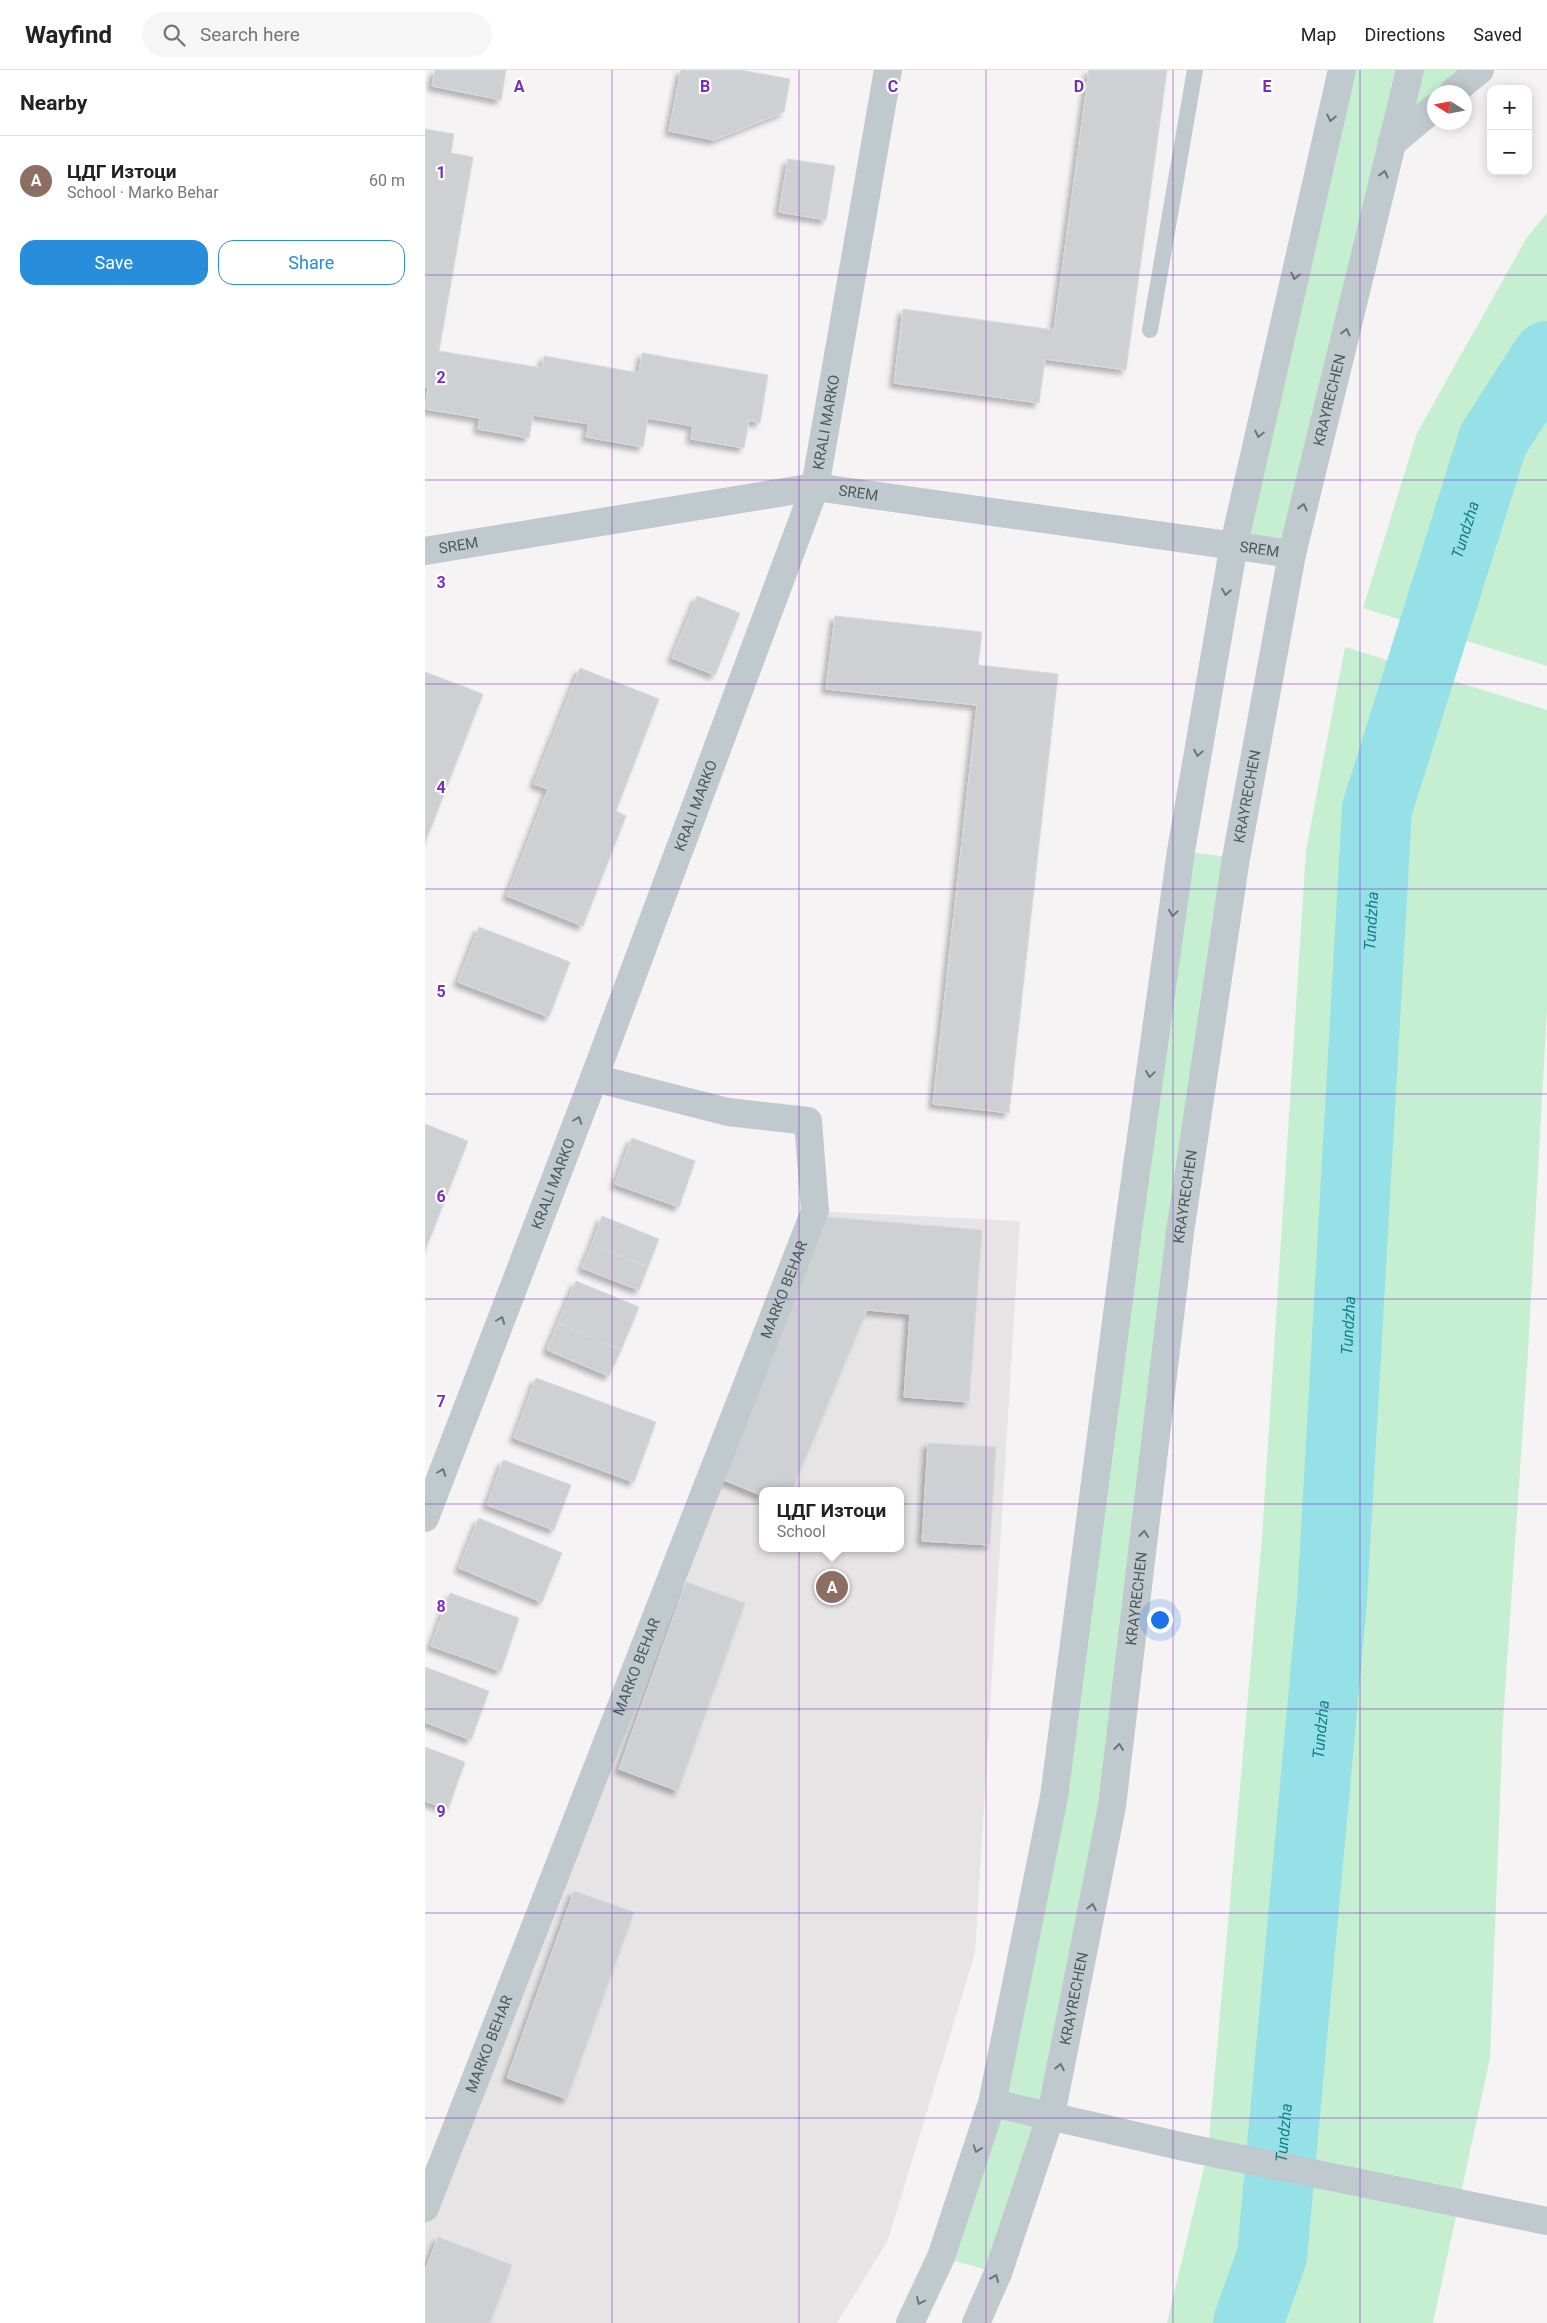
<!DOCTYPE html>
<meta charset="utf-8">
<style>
:root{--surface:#fff;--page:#f6f6f6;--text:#222;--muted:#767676;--line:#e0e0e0;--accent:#288dda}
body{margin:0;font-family:Roboto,sans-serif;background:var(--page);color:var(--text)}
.controls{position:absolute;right:15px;top:15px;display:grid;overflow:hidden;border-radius:10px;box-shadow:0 2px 12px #0003}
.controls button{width:45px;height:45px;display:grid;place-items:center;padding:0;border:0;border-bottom:1px solid var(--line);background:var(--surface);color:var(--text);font:25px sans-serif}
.compass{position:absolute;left:1002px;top:15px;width:45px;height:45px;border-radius:50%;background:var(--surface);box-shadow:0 2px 12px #0003;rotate:281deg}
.you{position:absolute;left:734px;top:1549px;width:18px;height:18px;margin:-12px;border:4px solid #fff;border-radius:50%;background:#1a73e8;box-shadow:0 0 0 8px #1a73e833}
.badge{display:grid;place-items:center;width:32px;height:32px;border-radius:50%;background:var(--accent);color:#fff;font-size:16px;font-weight:700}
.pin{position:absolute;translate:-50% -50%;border:2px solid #fff;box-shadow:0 1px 5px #0006}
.popup{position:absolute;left:334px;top:1417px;width:145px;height:65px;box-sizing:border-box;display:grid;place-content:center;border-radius:10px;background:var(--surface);filter:drop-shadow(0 1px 4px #0005);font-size:16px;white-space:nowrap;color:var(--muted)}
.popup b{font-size:19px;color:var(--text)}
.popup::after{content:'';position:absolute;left:50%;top:100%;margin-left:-10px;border:10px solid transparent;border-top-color:var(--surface)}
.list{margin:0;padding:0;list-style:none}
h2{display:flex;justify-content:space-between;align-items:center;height:65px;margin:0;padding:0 20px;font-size:21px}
h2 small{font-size:16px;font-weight:400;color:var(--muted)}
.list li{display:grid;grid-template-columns:32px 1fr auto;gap:15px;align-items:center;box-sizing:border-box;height:90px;padding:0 20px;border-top:1px solid var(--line)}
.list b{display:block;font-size:19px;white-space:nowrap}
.list p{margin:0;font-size:16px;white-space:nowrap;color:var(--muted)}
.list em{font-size:16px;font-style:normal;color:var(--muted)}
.actions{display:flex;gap:10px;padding:15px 20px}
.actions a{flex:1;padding:11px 0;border:1px solid var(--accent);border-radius:15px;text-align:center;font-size:18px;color:var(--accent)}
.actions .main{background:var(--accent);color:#fff}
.icon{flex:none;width:28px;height:28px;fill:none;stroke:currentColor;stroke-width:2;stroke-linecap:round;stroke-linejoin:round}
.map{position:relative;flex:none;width:1122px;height:2253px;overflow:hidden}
header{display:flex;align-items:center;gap:30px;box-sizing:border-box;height:70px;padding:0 25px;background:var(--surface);border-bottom:1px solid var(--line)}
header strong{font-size:24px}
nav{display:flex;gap:28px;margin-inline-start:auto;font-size:18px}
.search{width:350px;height:45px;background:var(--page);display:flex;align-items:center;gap:12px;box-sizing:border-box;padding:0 18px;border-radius:28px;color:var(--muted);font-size:19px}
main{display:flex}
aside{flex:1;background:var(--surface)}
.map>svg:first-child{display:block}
.education{fill:#e6e4e5;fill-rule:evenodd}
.green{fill:#c6eed0}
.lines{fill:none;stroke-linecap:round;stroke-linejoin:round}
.river{stroke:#96e1e7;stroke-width:70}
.building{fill:#cdd1d4;stroke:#d7dadd;filter:url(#shadow)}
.service{stroke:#c0c9ce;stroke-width:16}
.minor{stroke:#c0c9ce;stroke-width:28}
.tertiary{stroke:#c0c9ce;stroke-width:28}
.oneway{stroke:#69757b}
.grid{fill:none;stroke:#7b2cbf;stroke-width:1;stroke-opacity:0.55}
.labels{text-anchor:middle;stroke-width:4.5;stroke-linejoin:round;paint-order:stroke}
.street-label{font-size:15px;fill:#4c595f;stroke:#fff}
.water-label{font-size:16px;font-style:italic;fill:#168089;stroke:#fff}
.grid-label{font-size:16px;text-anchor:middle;font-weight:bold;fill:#7b2cbf;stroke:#fff;stroke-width:4.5;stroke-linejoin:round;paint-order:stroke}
</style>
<header>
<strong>Wayfind</strong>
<div class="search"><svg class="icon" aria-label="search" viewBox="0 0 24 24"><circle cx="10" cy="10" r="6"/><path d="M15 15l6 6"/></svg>Search here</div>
<nav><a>Map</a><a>Directions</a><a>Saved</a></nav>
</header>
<main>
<aside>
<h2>Nearby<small></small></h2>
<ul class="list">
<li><span class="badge" style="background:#8d6e63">A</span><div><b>ЦДГ Изтоци</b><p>School · Marko Behar</p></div><em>60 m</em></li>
</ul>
<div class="actions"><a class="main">Save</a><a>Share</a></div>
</aside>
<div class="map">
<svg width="1122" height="2253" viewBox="0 0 1122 2253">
<defs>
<filter id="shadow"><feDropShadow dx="-4.5" dy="4.5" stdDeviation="2.5" flood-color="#0004"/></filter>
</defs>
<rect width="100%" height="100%" fill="#f5f3f3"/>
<path class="education" d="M 390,1141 L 595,1151 L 550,1883 L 463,2170 L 412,2253 L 0,2253 L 0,2138 ZM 338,1421 L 476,1421 L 476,1478 L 338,1478 Z"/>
<g class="green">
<path d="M 917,0 L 1055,0 L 1028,22 L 1009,22 L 1009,38 L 966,74 L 867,484 L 809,474 Z"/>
<path d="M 1122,143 L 1122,596 L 938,538 L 992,363 L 1101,169 Z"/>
<path d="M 920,577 L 1122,640 L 1122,939 L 1103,1282 L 1078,1651 L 1065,1988 L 1008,2253 L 742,2253 L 783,2081 L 837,1467 L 881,780 Z"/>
<path d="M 756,781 L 811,788 L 687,1736 L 626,2045 L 573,2203 L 516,2187 L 629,1727 Z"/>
</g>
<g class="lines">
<path class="river" id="s1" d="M 823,2253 L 847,2186 L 907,1531 L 952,739 L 1068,370 L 1122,286"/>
</g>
<g class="building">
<path d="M 10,0 L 81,0 L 76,30 L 7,16 Z"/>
<path d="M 256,0 L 315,0 L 365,9 L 359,42 L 289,70 L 244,61 Z"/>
<path d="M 664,0 L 742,0 L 701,300 L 620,289 L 614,333 L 469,313 L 478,239 L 629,260 Z"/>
<path d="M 0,59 L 29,64 L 26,83 L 48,87 L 14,281 L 117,298 L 119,286 L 214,303 L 217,283 L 343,305 L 335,353 L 324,350 L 319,378 L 266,369 L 268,356 L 223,348 L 218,377 L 161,367 L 164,354 L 108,345 L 104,368 L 53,359 L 55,348 L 0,339 L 3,318 L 0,317 Z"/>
<path d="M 363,89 L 410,96 L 401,150 L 354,142 Z"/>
<path d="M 272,526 L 315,543 L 290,605 L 247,588 Z"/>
<path d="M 410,546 L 557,562 L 553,595 L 633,604 L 584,1043 L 508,1034 L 552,635 L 401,619 Z"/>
<path d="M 155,598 L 234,629 L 191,741 L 201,746 L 158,856 L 82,826 L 123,719 L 109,714 Z"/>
<path d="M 0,602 L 58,624 L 0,773 Z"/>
<path d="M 54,857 L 145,892 L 124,947 L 33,912 Z"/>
<path d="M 0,1054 L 43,1071 L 0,1181 Z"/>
<path d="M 207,1068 L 270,1091 L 254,1137 L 190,1114 Z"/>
<path d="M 177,1146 L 234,1169 L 223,1197 L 167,1174 Z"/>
<path d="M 403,1147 L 557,1160 L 544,1332 L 479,1327 L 485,1244 L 442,1240 L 367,1421 L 338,1421 L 338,1426 L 294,1408 Z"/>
<path d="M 167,1174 L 223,1197 L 214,1220 L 157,1198 Z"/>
<path d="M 151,1211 L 214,1237 L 196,1280 L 133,1253 Z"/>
<path d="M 133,1253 L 196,1280 L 184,1306 L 122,1280 Z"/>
<path d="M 111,1308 L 231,1352 L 209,1412 L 89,1368 Z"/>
<path d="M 503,1373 L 571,1377 L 565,1475 L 497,1471 Z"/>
<path d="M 78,1390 L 146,1415 L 129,1460 L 62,1435 Z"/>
<path d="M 54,1448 L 137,1483 L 117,1532 L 34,1498 Z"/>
<path d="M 261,1512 L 320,1533 L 253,1721 L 194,1699 Z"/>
<path d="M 25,1523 L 94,1548 L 76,1601 L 6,1576 Z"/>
<path d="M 0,1597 L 64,1621 L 46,1670 L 0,1652 Z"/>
<path d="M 0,1677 L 40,1692 L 23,1739 L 0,1731 Z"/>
<path d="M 149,1821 L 209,1842 L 142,2029 L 82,2008 Z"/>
<path d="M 13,2167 L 87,2195 L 65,2253 L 0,2253 L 0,2201 Z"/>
</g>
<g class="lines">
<path class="service" d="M 725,260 L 770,0"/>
<g class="minor">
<path d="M 1028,22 L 1055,0"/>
<path d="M 966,74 L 1009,38"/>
<path id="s2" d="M 0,1448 L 169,1008 L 390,417 L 463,0"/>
<path d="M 567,2033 L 764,2078 L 1122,2151"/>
<path id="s3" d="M 0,2138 L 390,1141 L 383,1051 L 303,1042 L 169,1008"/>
</g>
<g class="tertiary">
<path id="s4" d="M 0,481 L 390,417 L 867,484"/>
<path d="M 485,2253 L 516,2187 L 567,2033 L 629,1727 L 703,1160 L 756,781 L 809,474 L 917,0"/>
<path id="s5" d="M 551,2253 L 573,2203 L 626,2045 L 687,1736 L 755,1162 L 811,788 L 867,484 L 985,0"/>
</g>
</g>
<defs><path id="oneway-chevron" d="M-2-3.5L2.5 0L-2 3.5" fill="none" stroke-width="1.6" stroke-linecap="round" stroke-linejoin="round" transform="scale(1.25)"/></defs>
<g class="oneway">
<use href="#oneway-chevron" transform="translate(906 48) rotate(103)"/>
<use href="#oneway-chevron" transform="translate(959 104) rotate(-76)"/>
<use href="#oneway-chevron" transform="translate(870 206) rotate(103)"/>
<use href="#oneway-chevron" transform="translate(921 262) rotate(-76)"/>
<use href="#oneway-chevron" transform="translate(834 364) rotate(103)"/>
<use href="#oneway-chevron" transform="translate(878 437) rotate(-76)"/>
<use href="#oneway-chevron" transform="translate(801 522) rotate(99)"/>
<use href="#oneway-chevron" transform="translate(773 683) rotate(100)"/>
<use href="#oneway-chevron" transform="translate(748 843) rotate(98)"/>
<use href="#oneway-chevron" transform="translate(725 1004) rotate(98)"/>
<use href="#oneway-chevron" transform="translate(153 1050) rotate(-69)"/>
<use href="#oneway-chevron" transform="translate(76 1250) rotate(-69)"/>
<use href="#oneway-chevron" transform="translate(17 1402) rotate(-69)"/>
<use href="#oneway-chevron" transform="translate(719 1464) rotate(-83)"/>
<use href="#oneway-chevron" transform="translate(694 1677) rotate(-83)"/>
<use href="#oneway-chevron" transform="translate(667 1837) rotate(-79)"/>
<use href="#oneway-chevron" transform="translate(635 1997) rotate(-79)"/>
<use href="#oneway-chevron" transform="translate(552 2079) rotate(109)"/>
<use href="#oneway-chevron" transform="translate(570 2208) rotate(-67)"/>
<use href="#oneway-chevron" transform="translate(495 2231) rotate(115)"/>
</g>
<path class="grid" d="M 187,0 L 187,2253M 374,0 L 374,2253M 561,0 L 561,2253M 748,0 L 748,2253M 935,0 L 935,2253M 0,205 L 1122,205M 0,410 L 1122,410M 0,614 L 1122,614M 0,819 L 1122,819M 0,1024 L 1122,1024M 0,1229 L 1122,1229M 0,1434 L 1122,1434M 0,1639 L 1122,1639M 0,1843 L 1122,1843M 0,2048 L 1122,2048"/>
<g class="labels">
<g class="street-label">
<text dy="5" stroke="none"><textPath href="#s5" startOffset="1960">KRAYRECHEN</textPath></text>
<text dy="5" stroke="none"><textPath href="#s2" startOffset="1168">KRALI MARKO</textPath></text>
<text dy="5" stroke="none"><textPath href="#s4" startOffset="439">SREM</textPath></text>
<text dy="5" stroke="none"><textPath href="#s4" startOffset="34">SREM</textPath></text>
<text dy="5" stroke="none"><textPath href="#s4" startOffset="844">SREM</textPath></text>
<text dy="5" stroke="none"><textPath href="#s5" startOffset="1555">KRAYRECHEN</textPath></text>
<text dy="5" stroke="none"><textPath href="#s2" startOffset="762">KRALI MARKO</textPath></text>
<text dy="5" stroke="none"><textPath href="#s2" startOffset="358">KRALI MARKO</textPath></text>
<text dy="5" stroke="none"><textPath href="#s5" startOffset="1150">KRAYRECHEN</textPath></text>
<text dy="5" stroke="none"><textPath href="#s3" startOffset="986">MARKO BEHAR</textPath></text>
<text dy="5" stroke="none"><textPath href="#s5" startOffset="745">KRAYRECHEN</textPath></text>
<text dy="5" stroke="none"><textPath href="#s3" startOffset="581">MARKO BEHAR</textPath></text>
<text dy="5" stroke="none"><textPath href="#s5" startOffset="340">KRAYRECHEN</textPath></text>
<text dy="5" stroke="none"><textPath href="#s3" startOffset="176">MARKO BEHAR</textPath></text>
</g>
<g class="water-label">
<text dy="6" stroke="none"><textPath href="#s1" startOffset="1815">Tundzha</textPath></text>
<text dy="6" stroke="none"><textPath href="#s1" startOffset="1410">Tundzha</textPath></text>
<text dy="6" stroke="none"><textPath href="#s1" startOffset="1005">Tundzha</textPath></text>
<text dy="6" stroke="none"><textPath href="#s1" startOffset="600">Tundzha</textPath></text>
<text dy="6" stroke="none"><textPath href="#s1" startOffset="195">Tundzha</textPath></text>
</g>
</g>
<g class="grid-label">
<text x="94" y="22">A</text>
<text x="280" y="22">B</text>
<text x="468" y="22">C</text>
<text x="654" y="22">D</text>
<text x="842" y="22">E</text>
<text x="16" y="108">1</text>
<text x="16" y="313">2</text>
<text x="16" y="518">3</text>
<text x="16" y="723">4</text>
<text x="16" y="927">5</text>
<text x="16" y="1132">6</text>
<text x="16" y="1337">7</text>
<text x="16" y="1542">8</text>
<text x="16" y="1747">9</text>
</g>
</svg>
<div class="controls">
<button>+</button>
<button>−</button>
</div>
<svg class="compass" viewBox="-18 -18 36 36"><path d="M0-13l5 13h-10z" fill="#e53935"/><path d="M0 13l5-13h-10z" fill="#767676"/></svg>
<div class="you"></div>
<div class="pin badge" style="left:407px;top:1517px;background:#8d6e63">A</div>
<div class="popup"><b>ЦДГ Изтоци</b>School</div>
</div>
</main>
